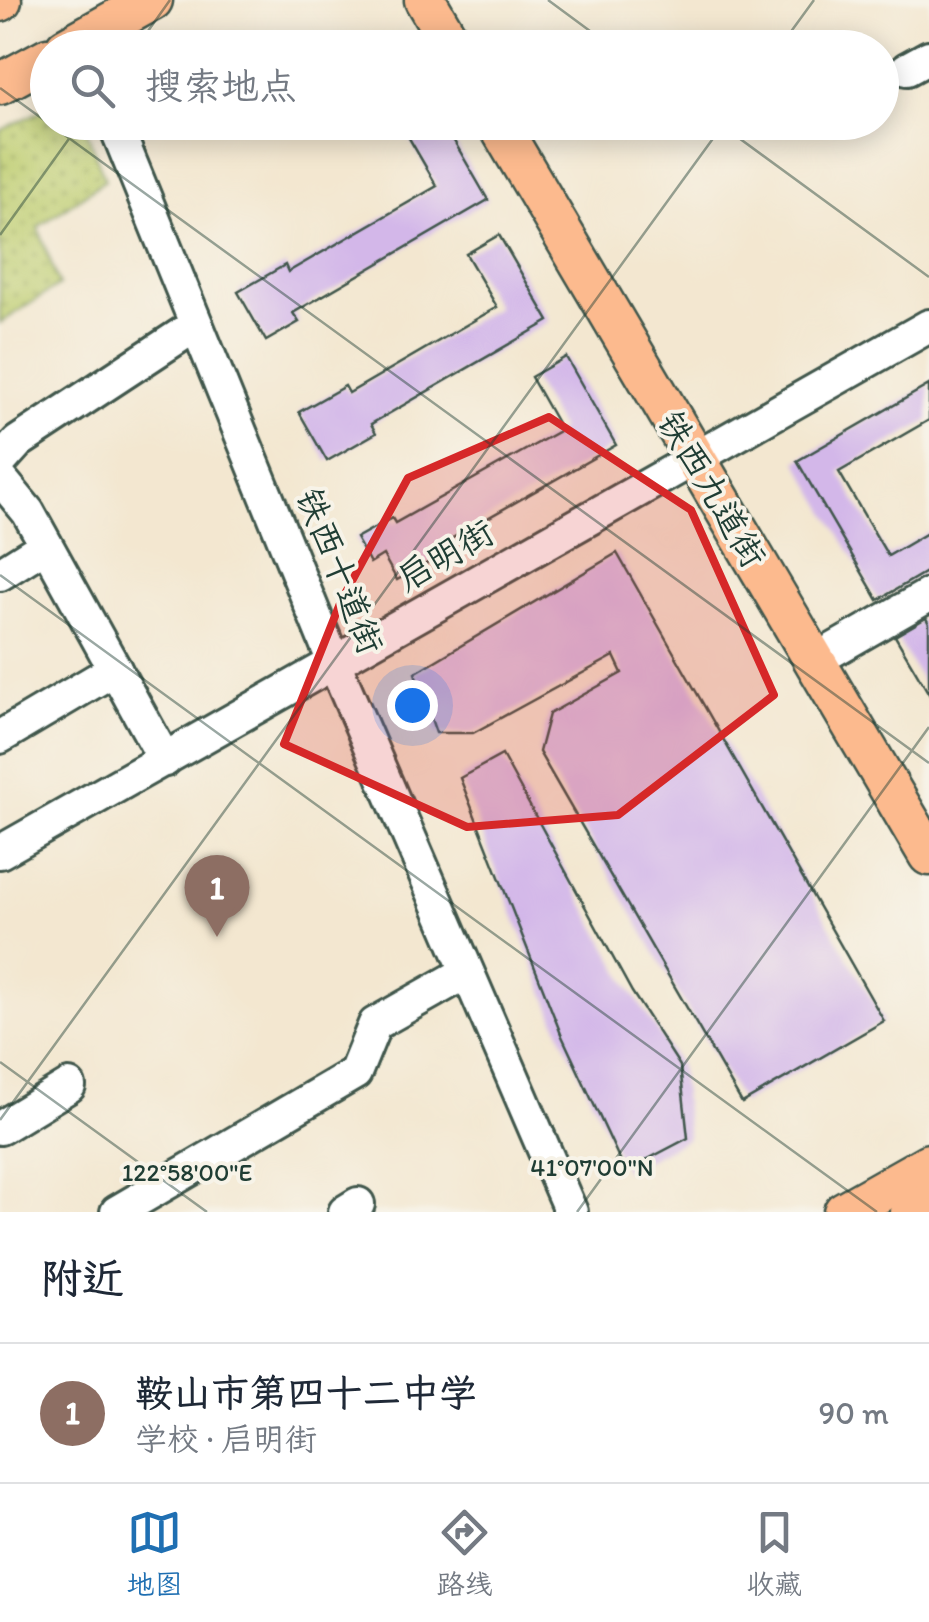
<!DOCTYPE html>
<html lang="zh">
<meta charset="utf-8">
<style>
:root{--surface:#fff;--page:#f6f6f7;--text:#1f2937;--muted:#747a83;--line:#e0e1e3;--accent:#1f6fb2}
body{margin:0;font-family:Itim,"LXGW WenKai TC",sans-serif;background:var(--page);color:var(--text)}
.you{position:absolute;left:412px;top:705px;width:35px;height:35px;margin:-25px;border:8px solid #fff;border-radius:50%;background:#1a73e8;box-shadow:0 0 0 15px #1a73e833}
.badge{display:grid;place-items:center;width:65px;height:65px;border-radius:50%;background:var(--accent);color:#fff;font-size:32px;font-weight:700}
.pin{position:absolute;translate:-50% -82px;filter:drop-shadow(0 2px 5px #0008)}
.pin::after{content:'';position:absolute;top:52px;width:35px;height:30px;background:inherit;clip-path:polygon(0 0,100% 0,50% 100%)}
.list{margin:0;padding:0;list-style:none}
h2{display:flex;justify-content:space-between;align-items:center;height:130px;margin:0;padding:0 40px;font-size:42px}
h2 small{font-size:32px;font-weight:400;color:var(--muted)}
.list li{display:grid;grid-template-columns:65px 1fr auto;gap:30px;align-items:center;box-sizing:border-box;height:140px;padding:0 40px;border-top:2px solid var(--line)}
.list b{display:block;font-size:38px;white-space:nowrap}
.list p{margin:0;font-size:32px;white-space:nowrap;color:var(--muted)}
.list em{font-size:32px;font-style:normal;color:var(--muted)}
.icon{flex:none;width:55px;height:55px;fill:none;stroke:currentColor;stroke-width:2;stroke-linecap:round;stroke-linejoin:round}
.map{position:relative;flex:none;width:929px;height:1212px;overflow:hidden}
.search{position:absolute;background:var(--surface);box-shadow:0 5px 25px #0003;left:30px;right:30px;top:30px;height:110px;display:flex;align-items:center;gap:25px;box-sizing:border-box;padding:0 35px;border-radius:55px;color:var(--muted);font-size:38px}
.sheet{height:270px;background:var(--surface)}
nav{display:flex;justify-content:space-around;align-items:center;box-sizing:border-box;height:140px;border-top:2px solid var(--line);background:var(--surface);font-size:28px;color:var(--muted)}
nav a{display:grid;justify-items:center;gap:5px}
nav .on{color:var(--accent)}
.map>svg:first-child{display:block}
.grass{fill:url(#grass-dots);stroke:#6e8552;stroke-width:2.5}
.building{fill:#d3b7e9}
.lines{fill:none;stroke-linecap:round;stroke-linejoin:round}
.minor-casing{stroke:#3f564b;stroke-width:38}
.major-casing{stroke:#3f564b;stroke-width:45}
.minor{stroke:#fff;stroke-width:32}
.major{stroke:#fcba8e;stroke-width:40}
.marked{fill:#d62828;fill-opacity:0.2;stroke:#d62828;stroke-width:8;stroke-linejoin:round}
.ticks{fill:none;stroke:#1f3d34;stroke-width:2.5;stroke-opacity:0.45}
.labels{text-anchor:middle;stroke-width:8;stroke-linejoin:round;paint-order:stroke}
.street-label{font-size:35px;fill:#1f3d34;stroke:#f7f3e8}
.ticks-label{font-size:25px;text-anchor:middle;fill:#1f3d34;stroke:#f7f3e8;stroke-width:8;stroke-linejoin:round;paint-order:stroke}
</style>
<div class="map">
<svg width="929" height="1212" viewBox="0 0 929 1212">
<defs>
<pattern id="grass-dots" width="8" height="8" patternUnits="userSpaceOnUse" patternTransform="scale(2.5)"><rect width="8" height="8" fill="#becd6f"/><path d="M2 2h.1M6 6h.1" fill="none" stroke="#9aa85c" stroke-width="1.8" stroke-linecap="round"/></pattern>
</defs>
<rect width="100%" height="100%" fill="#f7f3e8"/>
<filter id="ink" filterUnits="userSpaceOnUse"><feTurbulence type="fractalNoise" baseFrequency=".01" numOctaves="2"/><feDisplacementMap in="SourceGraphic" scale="20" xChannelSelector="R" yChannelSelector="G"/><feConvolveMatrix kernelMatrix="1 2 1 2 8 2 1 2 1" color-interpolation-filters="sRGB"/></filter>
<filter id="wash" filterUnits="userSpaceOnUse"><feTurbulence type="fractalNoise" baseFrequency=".0048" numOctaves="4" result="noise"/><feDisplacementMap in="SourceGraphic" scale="40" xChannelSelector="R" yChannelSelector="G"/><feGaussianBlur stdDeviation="2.25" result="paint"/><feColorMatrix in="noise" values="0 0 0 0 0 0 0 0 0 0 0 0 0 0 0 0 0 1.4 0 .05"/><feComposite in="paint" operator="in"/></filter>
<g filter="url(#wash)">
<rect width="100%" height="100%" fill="#f3e7d0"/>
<path class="grass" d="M 47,108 L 48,122 L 84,123 L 105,180 L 38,227 L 59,285 L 0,323 L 0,131 Z"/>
<g id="blocks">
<g class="building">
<path d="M 424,122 L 443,122 L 488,200 L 293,313 L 299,322 L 266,341 L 238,292 L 285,265 L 288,272 L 437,186 L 406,133 Z"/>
<path d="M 499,235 L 549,321 L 371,424 L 376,433 L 327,461 L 299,412 L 345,386 L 349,393 L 497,307 L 466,254 Z"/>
<path d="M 566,357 L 616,445 L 435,548 L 440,556 L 397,580 L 383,555 L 370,563 L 356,538 L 392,518 L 395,523 L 561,430 L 531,377 Z"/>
<path d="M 929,385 L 929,420 L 839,472 L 888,556 L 929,532 L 929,570 L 878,600 L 797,461 Z"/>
<path d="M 617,553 L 884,1021 L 742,1103 L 539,752 L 549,714 L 622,673 L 614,656 L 473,733 L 436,733 L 415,673 Z"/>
<path d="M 926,618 L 929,624 L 929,694 L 895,636 Z"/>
<path d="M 502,755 L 632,992 L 680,1066 L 688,1138 L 625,1171 L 561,1034 L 460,778 Z"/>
</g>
</g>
</g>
<g filter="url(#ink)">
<use href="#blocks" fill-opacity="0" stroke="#3f564b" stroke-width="2.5"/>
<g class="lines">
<g class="minor-casing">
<g id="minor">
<path d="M 907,69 L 929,57"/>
<path d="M 114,122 L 335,665 L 571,1212"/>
<path d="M 0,462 L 18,442 L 196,325"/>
<path d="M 0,478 L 28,512 L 165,760"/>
<path d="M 0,574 L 46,545"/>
<path d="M 814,661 L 929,595"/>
<path d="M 0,737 L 115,669"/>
<path d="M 0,852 L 929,326"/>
<path d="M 0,1128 L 69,1086"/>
<path d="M 117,1212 L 355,1073 L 375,1024 L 467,972"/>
<path d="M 345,1212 L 358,1204"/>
</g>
</g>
<g class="major-casing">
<g id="major">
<path d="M 425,0 L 453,48"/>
<path d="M 0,1 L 1,0"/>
<path d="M 66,48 L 152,0"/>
<path d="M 0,84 L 48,58"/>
<path d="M 497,122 L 929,855"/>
<path d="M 844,1212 L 929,1164"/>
<path d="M 911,1212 L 929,1202"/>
</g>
</g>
<use href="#minor" class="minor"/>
<use href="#major" class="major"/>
</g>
</g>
<path class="marked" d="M 549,417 L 691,510 L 774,695 L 618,815 L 467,827 L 284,744 L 341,601 L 408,478 Z"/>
<path class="ticks" d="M 548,0 L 613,48M 136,48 L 170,0M 779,48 L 814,0M 0,88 L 929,763M 717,122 L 929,277M 0,235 L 81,122M 0,575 L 877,1212M 0,1062 L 207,1212M 0,1120 L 725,122M 577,1212 L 929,727"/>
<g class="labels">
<g class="street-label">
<text transform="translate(712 489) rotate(59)" y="12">铁西九道街</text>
<text transform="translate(445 555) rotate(-30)" y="12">启明街</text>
<text transform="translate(340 571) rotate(68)" y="12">铁西十道街</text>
</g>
</g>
<g class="ticks-label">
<text x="592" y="1176">41°07'00"N</text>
<text x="187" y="1181">122°58'00"E</text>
</g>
</svg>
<div class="you"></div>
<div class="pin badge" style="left:217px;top:937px;background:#8d6e63">1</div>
<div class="search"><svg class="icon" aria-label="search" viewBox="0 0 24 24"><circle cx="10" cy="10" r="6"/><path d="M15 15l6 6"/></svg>搜索地点</div>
</div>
<section class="sheet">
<h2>附近<small></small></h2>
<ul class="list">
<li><span class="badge" style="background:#8d6e63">1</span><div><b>鞍山市第四十二中学</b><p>学校 · 启明街</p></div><em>90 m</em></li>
</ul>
</section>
<nav>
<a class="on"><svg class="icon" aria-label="map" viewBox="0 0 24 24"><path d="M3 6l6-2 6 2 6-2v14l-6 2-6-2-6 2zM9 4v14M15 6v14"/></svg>地图</a>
<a><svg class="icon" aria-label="directions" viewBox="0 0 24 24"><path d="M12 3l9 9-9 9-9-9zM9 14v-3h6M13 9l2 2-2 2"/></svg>路线</a>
<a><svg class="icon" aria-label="saved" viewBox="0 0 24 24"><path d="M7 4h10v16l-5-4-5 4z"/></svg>收藏</a>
</nav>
